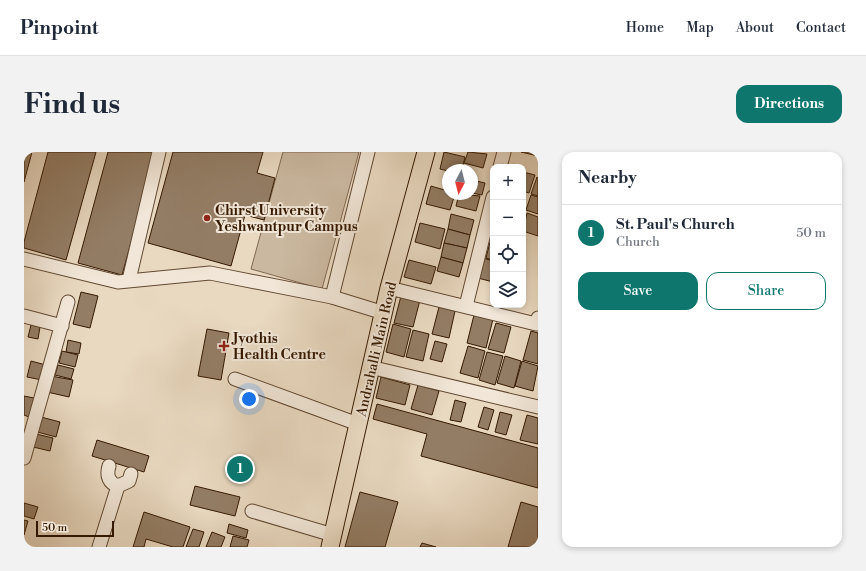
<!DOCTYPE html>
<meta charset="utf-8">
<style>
:root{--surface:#fff;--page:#f2f2f3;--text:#1f2937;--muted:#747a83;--line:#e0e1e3;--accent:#0f766e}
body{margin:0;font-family:"Libre Bodoni",serif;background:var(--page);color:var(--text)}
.controls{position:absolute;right:12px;top:12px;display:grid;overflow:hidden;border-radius:8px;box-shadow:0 2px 6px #0003}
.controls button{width:36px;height:36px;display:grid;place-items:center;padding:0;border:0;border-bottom:1px solid var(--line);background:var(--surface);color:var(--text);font:20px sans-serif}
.compass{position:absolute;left:418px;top:12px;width:36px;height:36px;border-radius:50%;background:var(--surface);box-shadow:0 2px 6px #0003;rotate:187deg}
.scale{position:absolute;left:12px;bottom:10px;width:78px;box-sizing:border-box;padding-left:4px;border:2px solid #351901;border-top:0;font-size:11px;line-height:14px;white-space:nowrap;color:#351901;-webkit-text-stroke:3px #f1e6d7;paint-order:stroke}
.you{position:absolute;left:225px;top:247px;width:14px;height:14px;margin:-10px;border:3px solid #fff;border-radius:50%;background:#1a73e8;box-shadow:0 0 0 6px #1a73e833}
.badge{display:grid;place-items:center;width:26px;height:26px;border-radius:50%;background:var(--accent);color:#fff;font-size:13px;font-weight:700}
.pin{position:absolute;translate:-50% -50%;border:2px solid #fff;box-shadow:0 1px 4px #0006}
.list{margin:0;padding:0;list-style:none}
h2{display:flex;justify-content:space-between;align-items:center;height:52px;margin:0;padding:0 16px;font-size:17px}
h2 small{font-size:13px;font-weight:400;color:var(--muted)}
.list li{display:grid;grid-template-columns:26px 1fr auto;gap:12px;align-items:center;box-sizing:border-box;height:56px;padding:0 16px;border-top:1px solid var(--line)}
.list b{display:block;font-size:15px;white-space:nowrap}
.list p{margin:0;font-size:13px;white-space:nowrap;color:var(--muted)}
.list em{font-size:13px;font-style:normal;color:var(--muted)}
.actions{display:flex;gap:8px;padding:12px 16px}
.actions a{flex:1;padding:9px 0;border:1px solid var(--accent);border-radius:12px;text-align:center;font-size:14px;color:var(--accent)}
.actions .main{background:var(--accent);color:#fff}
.icon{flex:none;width:22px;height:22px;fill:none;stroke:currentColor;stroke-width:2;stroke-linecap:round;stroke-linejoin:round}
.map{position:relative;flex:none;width:514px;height:395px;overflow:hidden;border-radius:12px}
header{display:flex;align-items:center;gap:24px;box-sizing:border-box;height:56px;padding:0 20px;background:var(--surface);border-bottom:1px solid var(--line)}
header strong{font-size:19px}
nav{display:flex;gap:22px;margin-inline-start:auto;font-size:14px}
.intro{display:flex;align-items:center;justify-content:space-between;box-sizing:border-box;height:96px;padding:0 24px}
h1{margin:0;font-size:28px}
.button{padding:10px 18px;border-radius:12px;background:var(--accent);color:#fff;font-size:14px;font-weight:700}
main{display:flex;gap:24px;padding:0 24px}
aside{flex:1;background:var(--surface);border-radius:12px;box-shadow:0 2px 6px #0003}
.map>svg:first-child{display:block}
.green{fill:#cab8a0;stroke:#806850}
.building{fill:#937d65;stroke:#351901}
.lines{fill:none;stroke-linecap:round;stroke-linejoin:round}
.minor-casing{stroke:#624931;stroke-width:15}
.major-casing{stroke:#351901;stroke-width:19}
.minor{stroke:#f1e6d7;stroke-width:13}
.major{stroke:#e9d9c1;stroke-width:17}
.poi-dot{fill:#8f2418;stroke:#f1e6d7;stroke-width:1.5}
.labels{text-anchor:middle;stroke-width:4;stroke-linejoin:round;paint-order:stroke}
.poi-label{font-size:14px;font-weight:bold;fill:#351901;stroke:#f1e6d7;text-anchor:start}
.street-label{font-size:14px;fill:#351901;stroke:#f1e6d7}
</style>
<header>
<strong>Pinpoint</strong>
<nav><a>Home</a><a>Map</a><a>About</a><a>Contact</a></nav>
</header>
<div class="intro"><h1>Find us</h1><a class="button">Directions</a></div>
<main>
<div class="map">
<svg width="514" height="395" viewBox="0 0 514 395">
<rect width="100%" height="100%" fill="#e9d9c1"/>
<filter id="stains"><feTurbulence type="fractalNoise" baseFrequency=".005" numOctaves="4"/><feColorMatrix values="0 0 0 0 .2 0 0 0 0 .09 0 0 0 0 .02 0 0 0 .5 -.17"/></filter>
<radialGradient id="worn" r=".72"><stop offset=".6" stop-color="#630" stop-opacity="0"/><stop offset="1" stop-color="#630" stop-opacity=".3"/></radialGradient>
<path class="green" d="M 259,0 L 335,0 L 298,137 L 227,117 Z"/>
<g class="building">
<path d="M 0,0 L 8,0 L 0,30 Z"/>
<path d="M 24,0 L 72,0 L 42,108 L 0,96 L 0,90 Z"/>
<path d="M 84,0 L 132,0 L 98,123 L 54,111 Z"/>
<path d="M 149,0 L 239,0 L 233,21 L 251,26 L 240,68 L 221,63 L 207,114 L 124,91 Z"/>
<path d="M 420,0 L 441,5 L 438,18 L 424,18 L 424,19 L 416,17 Z"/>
<path d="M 444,0 L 463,2 L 459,16 L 440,11 Z"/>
<path d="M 497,0 L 514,0 L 514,4 Z"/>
<path d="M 499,20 L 511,23 L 505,41 L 499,39 Z"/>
<path d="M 513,25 L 514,26 L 514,44 L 507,42 Z"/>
<path d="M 448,28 L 461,31 L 458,43 L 448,41 Z"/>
<path d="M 407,34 L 424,39 L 424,42 L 431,42 L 426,58 L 402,52 Z"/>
<path d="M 435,42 L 456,44 L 452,59 L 432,54 Z"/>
<path d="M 507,43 L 514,45 L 514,62 L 502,58 Z"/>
<path d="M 503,61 L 514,65 L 514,84 L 499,79 Z"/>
<path d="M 427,62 L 450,68 L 446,83 L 424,77 Z"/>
<path d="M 396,71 L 421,77 L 416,97 L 391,90 Z"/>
<path d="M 424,77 L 446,83 L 443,96 L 420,91 Z"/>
<path d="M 466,90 L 469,91 L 469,108 L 462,106 Z"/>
<path d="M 420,91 L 443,96 L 439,111 L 417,105 Z"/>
<path d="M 417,105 L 439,111 L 435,125 L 413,119 Z"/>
<path d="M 459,106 L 469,109 L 469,130 L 454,126 Z"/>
<path d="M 385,108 L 412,115 L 407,132 L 380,125 Z"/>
<path d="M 57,140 L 74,144 L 66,176 L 49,172 Z"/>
<path d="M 377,144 L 396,148 L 389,175 L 370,171 Z"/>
<path d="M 415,155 L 431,159 L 425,186 L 408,182 Z"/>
<path d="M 450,163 L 469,167 L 462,196 L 443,191 Z"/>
<path d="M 472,171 L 487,175 L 480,201 L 464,197 Z"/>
<path d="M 369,172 L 387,177 L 380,205 L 362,200 Z"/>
<path d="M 7,173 L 16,175 L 14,187 L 4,185 Z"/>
<path d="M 183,177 L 205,181 L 197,228 L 174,224 Z"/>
<path d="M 389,178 L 405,182 L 399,209 L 382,205 Z"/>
<path d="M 507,179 L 514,181 L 514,212 L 499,208 Z"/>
<path d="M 44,188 L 57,191 L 55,202 L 42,200 Z"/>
<path d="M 411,189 L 423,192 L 418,210 L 406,207 Z"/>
<path d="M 444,194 L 461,199 L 454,226 L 436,221 Z"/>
<path d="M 38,199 L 54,203 L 51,215 L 35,211 Z"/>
<path d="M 463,200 L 479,204 L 471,233 L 455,228 Z"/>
<path d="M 481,204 L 497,209 L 490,236 L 473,231 Z"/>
<path d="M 7,209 L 22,213 L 18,228 L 3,225 Z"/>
<path d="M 498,209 L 514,214 L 509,239 L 491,234 Z"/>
<path d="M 34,213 L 50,217 L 47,227 L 31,223 Z"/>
<path d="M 27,224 L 49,228 L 45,245 L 23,240 Z"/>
<path d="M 357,225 L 386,233 L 381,253 L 352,246 Z"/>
<path d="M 394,233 L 415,239 L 408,263 L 387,257 Z"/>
<path d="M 0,244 L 10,246 L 5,265 L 0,263 Z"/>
<path d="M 431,248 L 442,251 L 437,270 L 426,268 Z"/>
<path d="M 353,252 L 514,296 L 514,336 L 397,304 L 403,282 L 349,267 Z"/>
<path d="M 460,255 L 470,258 L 464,278 L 454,275 Z"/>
<path d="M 476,260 L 488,263 L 482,283 L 471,280 Z"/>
<path d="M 503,263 L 514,266 L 514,292 L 496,288 Z"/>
<path d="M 17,265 L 36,270 L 32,285 L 13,280 Z"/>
<path d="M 12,282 L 29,286 L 26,299 L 9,295 Z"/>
<path d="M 73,288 L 125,304 L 120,320 L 68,304 Z"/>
<path d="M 171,334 L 216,345 L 211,364 L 166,353 Z"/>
<path d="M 336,340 L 374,350 L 361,395 L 321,395 Z"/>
<path d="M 497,350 L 514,355 L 514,395 L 484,395 Z"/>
<path d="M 0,351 L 14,355 L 10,367 L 0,364 Z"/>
<path d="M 120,360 L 166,375 L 159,395 L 149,395 L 122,387 L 120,395 L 109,395 Z"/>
<path d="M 0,368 L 4,369 L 0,383 Z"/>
<path d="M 205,372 L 224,378 L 222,386 L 203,381 Z"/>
<path d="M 169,377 L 180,380 L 175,395 L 162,395 Z"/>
<path d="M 188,380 L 201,385 L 197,395 L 182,395 Z"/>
<path d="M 209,384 L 225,388 L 223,395 L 206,395 Z"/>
<path d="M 398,391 L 412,395 L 396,395 Z"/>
</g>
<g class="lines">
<g class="minor-casing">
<g id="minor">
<path d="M 476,15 L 480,0"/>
<path d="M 0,107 L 94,130 L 186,121 L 308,145 L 360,161"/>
<path d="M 105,128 L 135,0"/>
<path d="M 365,136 L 512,172 L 514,166"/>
<path d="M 308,145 L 344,0"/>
<path d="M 442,154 L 469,45"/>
<path d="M 0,164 L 38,174"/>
<path d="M 346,215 L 514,255"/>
<path d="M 211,227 L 334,272"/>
<path d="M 0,306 L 44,150"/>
<path d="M 94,334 L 105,329 L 107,322"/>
<path d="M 228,359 L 309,383"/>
<path d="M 75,395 L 94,334 C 85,331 82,324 85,314"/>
</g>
</g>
<g class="major-casing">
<path id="major" d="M 306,395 L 365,136 L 402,0"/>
</g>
<use href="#minor" class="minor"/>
<use href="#major" class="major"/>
</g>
<g class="poi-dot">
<circle cx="183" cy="66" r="4"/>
<path d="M198 188h4v4h4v4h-4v4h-4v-4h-4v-4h4z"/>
</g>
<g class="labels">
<g class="poi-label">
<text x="191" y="63">Chirst University<tspan x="191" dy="16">Yeshwantpur Campus</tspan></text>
<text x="209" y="191">Jyothis<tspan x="209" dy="16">Health Centre</tspan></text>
</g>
<g class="street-label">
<text transform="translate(352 197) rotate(-77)" y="5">Andrahalli Main Road</text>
</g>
</g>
<rect width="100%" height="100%" filter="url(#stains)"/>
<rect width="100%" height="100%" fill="url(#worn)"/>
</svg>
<div class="controls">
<button>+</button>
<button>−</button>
<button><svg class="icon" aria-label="locate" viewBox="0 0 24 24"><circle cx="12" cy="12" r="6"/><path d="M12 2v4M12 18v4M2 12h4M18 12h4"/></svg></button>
<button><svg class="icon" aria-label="layers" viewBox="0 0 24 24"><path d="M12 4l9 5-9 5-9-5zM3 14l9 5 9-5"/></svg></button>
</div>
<svg class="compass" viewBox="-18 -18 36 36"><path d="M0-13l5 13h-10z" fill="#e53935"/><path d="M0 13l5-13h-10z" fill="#747a83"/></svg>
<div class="scale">50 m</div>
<div class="you"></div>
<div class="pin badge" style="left:216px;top:317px">1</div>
</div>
<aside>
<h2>Nearby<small></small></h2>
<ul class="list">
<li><span class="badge">1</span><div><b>St. Paul's Church</b><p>Church</p></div><em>50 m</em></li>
</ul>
<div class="actions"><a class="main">Save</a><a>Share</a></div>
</aside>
</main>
